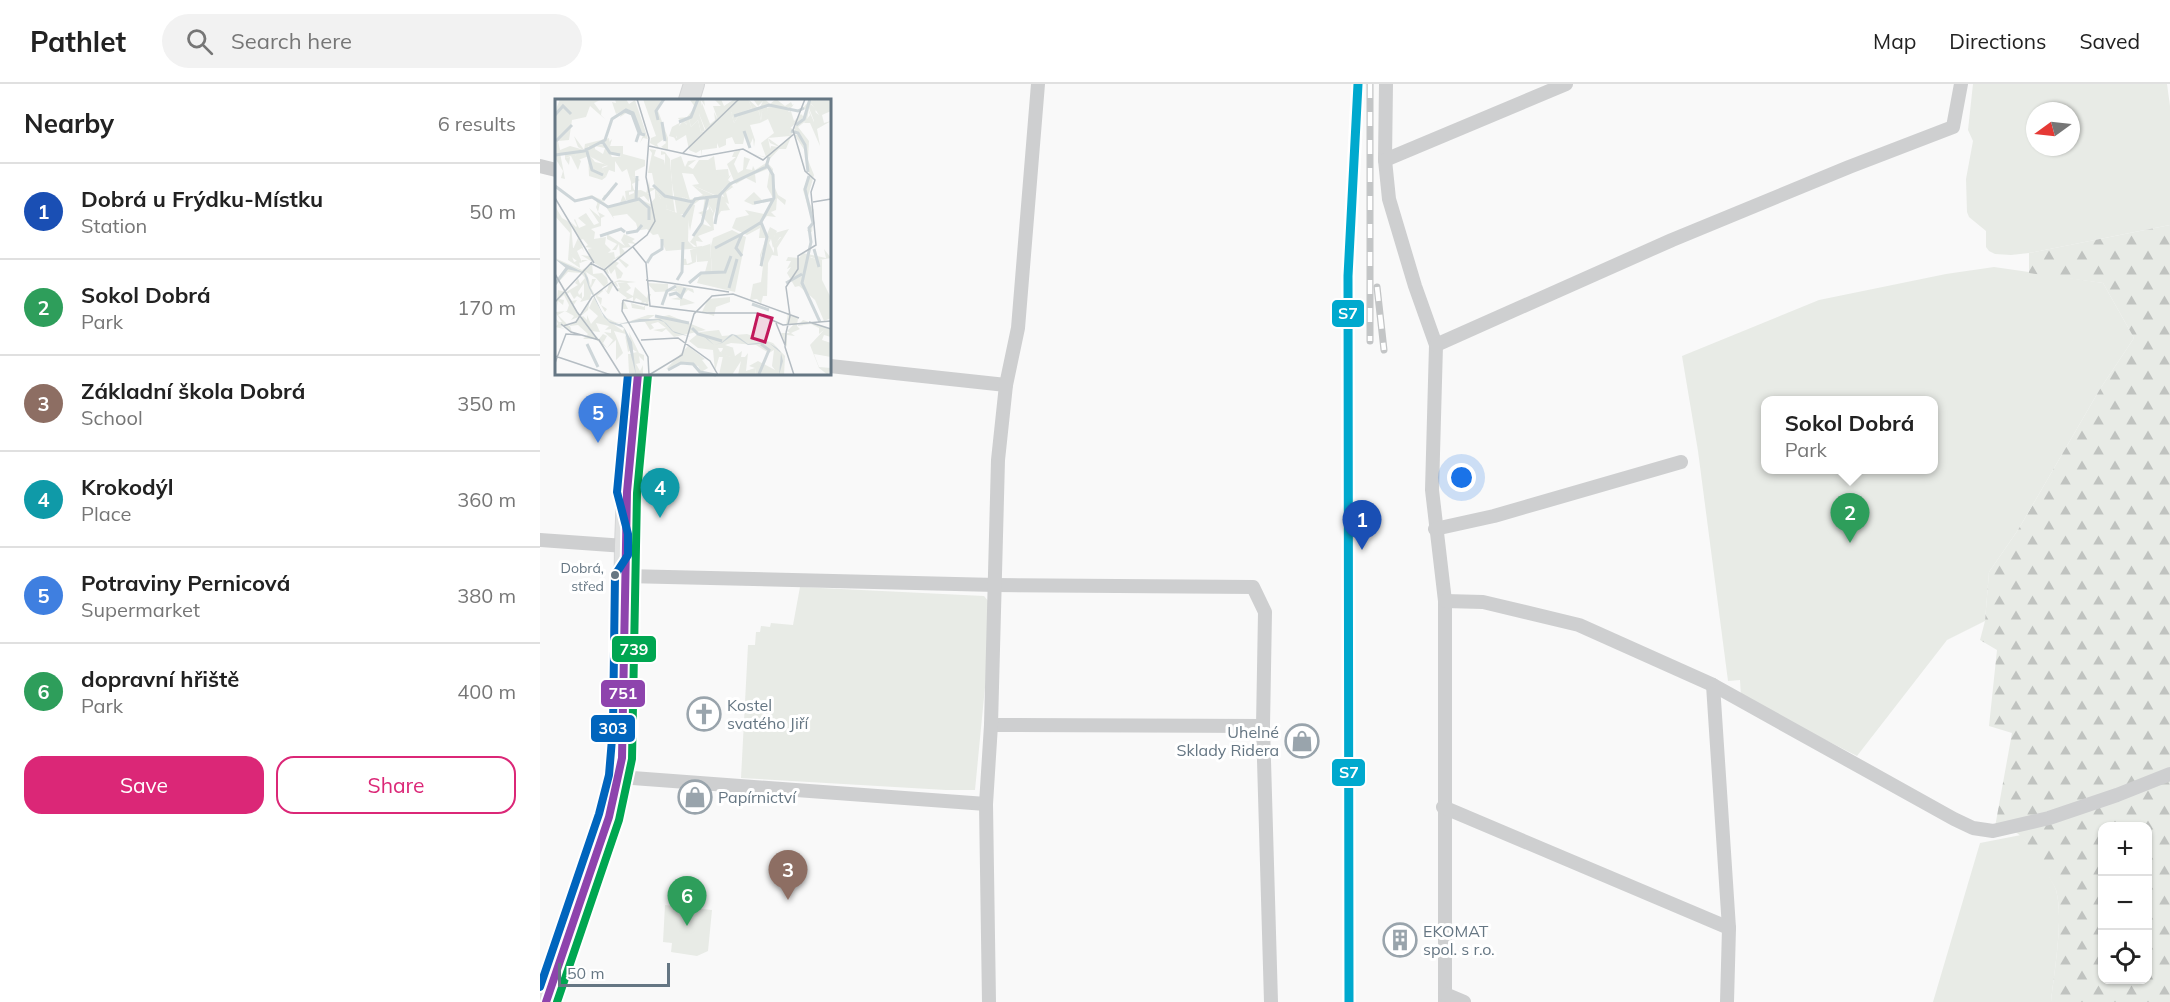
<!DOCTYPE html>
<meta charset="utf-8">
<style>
:root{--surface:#fff;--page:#f2f2f2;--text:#222;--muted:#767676;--line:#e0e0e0;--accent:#db2777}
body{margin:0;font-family:Mulish,sans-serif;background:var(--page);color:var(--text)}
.controls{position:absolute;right:18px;bottom:18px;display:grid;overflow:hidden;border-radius:12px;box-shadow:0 2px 4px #0004}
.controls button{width:54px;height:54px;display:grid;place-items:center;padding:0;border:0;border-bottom:2px solid var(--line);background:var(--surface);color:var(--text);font:30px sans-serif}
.compass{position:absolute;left:1486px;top:18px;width:54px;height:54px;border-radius:50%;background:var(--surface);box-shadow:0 2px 4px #0004;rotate:255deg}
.scale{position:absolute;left:18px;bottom:15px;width:112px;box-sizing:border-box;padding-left:6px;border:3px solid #657683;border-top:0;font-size:16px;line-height:21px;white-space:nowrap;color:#657683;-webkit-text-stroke:4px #fff;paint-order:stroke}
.you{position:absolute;left:922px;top:394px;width:21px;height:21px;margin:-15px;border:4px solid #fff;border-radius:50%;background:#1a73e8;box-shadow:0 0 0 9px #1a73e833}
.badge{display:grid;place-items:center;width:39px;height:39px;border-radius:50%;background:var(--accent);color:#fff;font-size:20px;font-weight:700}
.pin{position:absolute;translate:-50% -50px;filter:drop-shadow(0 2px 3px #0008)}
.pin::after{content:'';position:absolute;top:32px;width:21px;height:18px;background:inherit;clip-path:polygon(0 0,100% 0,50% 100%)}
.popup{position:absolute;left:1221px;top:312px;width:177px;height:78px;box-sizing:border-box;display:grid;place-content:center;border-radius:12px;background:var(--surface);filter:drop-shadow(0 2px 4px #0005);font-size:20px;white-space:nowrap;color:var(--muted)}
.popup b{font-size:22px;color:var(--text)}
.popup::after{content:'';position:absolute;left:50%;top:100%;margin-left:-12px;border:12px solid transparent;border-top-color:var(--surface)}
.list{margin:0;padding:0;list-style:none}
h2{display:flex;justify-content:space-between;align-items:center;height:78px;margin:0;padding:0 24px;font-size:26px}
h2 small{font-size:20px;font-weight:400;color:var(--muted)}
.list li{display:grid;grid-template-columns:39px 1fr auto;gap:18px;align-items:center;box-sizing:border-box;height:96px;padding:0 24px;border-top:2px solid var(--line)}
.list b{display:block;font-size:22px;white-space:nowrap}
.list p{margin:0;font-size:20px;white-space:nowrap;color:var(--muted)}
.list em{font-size:20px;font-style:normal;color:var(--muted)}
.actions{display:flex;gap:12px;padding:18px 24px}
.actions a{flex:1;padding:14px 0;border:2px solid var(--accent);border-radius:18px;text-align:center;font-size:21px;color:var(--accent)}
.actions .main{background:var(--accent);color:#fff}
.icon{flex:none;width:33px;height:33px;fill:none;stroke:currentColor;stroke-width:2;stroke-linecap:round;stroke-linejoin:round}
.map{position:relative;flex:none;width:1630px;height:918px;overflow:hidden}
header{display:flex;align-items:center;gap:36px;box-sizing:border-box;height:84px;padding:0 30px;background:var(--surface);border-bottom:2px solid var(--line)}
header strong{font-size:28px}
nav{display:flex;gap:33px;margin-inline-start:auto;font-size:21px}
.search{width:420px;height:54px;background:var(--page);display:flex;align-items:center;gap:15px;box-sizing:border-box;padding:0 21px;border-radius:33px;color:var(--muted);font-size:22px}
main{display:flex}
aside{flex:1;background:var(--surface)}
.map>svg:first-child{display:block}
.green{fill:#e8ebe6;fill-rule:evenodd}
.forest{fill:url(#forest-firs);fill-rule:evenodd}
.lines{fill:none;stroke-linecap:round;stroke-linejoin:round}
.secondary-casing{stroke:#d5d6d7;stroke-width:22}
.street{stroke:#cecfd0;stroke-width:14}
.secondary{stroke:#e1e2e2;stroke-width:20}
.rail-casing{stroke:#c3c5c6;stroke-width:7}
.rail{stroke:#fff;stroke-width:4.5;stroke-dasharray:14;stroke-linecap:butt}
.bus-1-casing{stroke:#fff;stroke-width:12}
.bus-2-casing{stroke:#fff;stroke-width:12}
.bus-3-casing{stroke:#fff;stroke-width:12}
.bus-1{stroke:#8e44ad;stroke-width:8}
.bus-2{stroke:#00a651;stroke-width:8}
.bus-3{stroke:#0065bd;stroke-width:8}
.rail-1-casing{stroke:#fff;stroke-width:14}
.rail-1{stroke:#00a9ce;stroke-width:9}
.bus-dot{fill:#657683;stroke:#fff;stroke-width:2}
.labels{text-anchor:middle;stroke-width:6;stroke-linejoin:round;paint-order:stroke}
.bus-label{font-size:14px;fill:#657683;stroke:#fff;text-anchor:end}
.poi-label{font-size:16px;fill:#657683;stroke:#fff;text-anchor:start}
.inset-river{fill:none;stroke:#ced6d9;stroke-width:3}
.inset-road{fill:none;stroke:#b5bdc3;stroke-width:1.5}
.view{fill:#c2185b;fill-opacity:0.15;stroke:#c2185b;stroke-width:3}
.inset-edge{fill:none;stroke:#657683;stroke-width:3}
.line-badge{stroke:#fff;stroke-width:2}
.badge-label{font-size:16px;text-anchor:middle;font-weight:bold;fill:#fff}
</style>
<header>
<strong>Pathlet</strong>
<div class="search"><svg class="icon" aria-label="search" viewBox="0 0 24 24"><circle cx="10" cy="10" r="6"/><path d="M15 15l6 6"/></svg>Search here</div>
<nav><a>Map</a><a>Directions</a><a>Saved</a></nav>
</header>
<main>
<aside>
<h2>Nearby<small>6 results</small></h2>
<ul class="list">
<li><span class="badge" style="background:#1a4fb4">1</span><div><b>Dobrá u Frýdku-Místku</b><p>Station</p></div><em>50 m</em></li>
<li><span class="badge" style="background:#2e9e5b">2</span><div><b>Sokol Dobrá</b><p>Park</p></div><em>170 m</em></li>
<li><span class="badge" style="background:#8d6e63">3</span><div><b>Základní škola Dobrá</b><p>School</p></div><em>350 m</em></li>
<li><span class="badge" style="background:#0f9aa8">4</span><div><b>Krokodýl</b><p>Place</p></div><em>360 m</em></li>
<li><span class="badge" style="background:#3f7fe0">5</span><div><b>Potraviny Pernicová</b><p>Supermarket</p></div><em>380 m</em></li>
<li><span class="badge" style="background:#2e9e5b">6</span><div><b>dopravní hřiště</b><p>Park</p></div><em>400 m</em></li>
</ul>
<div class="actions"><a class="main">Save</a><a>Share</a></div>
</aside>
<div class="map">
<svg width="1630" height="918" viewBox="0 0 1630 918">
<defs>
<pattern id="forest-firs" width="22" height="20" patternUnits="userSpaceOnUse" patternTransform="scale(1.5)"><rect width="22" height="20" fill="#e8ebe6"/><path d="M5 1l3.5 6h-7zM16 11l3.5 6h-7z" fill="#c0c3c0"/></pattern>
</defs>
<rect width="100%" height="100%" fill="#f9f9f9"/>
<g class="green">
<path d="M 1433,0 L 1627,0 L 1630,22 L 1630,141 L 1489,169 L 1471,171 L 1455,170 L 1449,167 L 1446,163 L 1446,147 L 1429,133 L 1427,128 L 1426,95 L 1433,57 L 1428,46 ZM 1495,27 L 1531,27 L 1531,63 L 1495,63 Z"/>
<path d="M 1454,183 L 1563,199 L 1594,254 L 1560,305 L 1478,446 L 1449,488 L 1445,537 L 1407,556 L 1317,672 L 1201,613 L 1200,596 L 1188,597 L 1158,367 L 1142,272 L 1279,216 L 1406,190 ZM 1226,316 L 1394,316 L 1394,386 L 1226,386 Z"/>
<path d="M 260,503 L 444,512 L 450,519 L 449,562 L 435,706 L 406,706 L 201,694 L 208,561 L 215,561 L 216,548 L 220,548 L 221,542 L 230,543 L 231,539 L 253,541 Z"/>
<path d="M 1481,751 C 1489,763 1512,794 1516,806 C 1524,834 1514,889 1511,918 L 1393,918 L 1440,759 Z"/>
<path d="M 125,821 L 172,826 L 168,867 L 157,872 L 131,868 L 132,859 L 123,858 Z"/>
</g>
<path class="forest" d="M 1630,141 L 1630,918 L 1511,918 C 1514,889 1524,834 1516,806 C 1512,796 1502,784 1496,774 C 1482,753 1482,746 1455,743 L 1472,649 L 1449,642 L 1457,566 L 1440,556 L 1445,537 L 1449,488 L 1478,446 L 1560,305 L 1594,254 L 1563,199 L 1489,189 L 1489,169 ZM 1562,742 L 1608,742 L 1608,896 L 1562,896 Z"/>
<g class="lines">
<g class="secondary-casing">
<g id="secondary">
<path d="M 149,16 L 154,0"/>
<path d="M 6,918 L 69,733 L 82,674 L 85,462 L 87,408 L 98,290"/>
</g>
</g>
<g class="street">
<path d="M 846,0 L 845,76 L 849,115 L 875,202 L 896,261 L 892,406 L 905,517 L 905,918"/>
<path d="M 845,76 L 1026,0"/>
<path d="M 0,82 L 16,86"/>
<path d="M 896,261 L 1132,156 L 1309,83 L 1413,43 L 1421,0"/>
<path d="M 290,282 L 466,301"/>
<path d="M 895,445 L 954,432 L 1141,378"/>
<path d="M 0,456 L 85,462"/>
<path d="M 85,492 L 456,501 L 713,503 L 725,528 L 723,642 L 731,918"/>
<path d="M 905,517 L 943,518 L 1039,541 L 1173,601 L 1414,735 L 1433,744 L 1453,747 L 1509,734 L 1577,711 L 1630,690"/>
<path d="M 1173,601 L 1189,844 L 1187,918"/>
<path d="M 451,641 L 723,642"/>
<path d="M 79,693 L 446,720"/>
<path d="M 903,723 L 1189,844"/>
<path d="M 905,910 L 924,918"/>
<path d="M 449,918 L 446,720 L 451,641 L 458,376 L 466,301 L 478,244 L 498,0"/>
</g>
<use href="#secondary" class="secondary"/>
<g class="rail-casing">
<g id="rail">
<path d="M 830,0 L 830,257"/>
<path d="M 837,203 L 844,266"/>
</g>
</g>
<use href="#rail" class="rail"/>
<g class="bus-1-casing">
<path id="bus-1" d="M 6,918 L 69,733 L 82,674 L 87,408 L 98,290"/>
</g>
<g class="bus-2-casing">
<path id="bus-2" d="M 17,918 L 79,736 L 92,675 L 97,409 L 108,291"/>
</g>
<g class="bus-3-casing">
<path id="bus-3" d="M 0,903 L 59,730 L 69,691 L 73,643 L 75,491 L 88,471 L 88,450 L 77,408 L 88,290"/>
</g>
<use href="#bus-1" class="bus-1"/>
<use href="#bus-2" class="bus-2"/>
<use href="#bus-3" class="bus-3"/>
<g class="rail-1-casing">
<path id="rail-1" d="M 809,918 L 808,192 L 818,0"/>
</g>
<use href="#rail-1" class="rail-1"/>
</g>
<defs>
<g id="church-ring" transform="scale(1.725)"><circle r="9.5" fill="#fff" stroke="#99a4ac" stroke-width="1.5"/><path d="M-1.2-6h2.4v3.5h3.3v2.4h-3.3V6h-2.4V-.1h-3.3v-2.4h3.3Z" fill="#99a4ac"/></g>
<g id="shop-ring" transform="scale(1.725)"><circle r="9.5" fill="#fff" stroke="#99a4ac" stroke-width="1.5"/><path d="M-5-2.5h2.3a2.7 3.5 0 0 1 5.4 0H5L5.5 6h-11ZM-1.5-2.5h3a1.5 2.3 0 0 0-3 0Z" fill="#99a4ac"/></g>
<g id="building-ring" transform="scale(1.725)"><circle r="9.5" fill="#fff" stroke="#99a4ac" stroke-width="1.5"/><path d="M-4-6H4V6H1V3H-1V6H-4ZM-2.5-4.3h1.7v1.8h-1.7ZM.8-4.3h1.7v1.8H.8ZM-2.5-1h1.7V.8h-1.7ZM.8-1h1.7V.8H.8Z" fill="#99a4ac"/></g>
</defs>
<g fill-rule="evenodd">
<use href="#church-ring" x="164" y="630"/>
<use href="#shop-ring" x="762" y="657"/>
<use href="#shop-ring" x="155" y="713"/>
<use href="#building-ring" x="860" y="856"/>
</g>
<circle class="bus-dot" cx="75" cy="491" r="5"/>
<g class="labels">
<g class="bus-label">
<text x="64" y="489">Dobrá,<tspan x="64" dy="18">střed</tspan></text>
</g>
<g class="poi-label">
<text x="187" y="627">Kostel<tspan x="187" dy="18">svatého Jiří</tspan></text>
<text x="739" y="654" text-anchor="end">Uhelné<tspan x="739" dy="18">Sklady Ridera</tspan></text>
<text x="178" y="719">Papírnictví</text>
<text x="883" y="853">EKOMAT<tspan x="883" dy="18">spol. s r.o.</tspan></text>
</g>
</g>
<g transform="translate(15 15)">
<rect width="276" height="276" fill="#f9f9f9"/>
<path d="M 60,0 L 71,0 L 74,5 L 80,1 L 93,40 L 88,39 L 85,44 L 88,36 L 78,14 L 76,11 L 65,18 L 67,12 L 61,15 L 57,3 L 61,4 ZM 88,0 L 107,0 L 102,9 L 113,39 L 113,51 L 106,48 L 111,44 L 109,40 L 102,45 L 104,49 L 95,44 L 96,39 L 101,37 ZM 159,0 L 166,0 L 169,7 L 178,1 L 175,0 L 193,0 L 197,9 L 179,17 L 176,13 L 179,24 L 184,16 L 196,11 L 200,15 L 204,12 L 206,22 L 207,12 L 213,17 L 212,9 L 219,7 L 233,9 L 239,5 L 233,13 L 236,12 L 239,22 L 246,15 L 249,18 L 234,30 L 235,37 L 213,39 L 216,54 L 211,58 L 206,44 L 219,34 L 213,20 L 205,24 L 195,26 L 200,41 L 199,48 L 198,39 L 195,46 L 190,36 L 188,45 L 180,45 L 177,38 L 171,40 L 171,46 L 164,49 L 162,44 L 162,49 L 147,51 L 146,57 L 146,51 L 141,54 L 134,51 L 131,36 L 121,42 L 118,36 L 122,39 L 120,32 L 128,22 L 132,26 L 130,21 L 134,20 L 136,28 L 143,21 L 146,33 L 151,32 L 144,15 L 147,4 L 155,25 L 160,21 L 159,13 L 163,21 L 158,7 L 166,7 ZM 264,0 L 276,0 L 276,12 L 267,16 L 269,24 L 276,22 L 262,30 L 265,47 L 255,24 L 249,24 L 255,16 L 253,9 L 259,23 L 259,12 L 264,16 L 256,4 ZM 19,37 L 30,52 L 35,47 L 48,55 L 50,49 L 40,47 L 46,45 L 51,47 L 57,58 L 66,58 L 55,52 L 54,43 L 57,40 L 55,47 L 68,47 L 68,55 L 90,61 L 90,67 L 80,72 L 80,79 L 76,77 L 85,81 L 77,85 L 79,91 L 86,91 L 74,93 L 74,96 L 79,94 L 80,101 L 71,101 L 70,92 L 76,91 L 76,83 L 72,70 L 67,73 L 60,62 L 60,73 L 54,71 L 51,78 L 47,69 L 53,67 L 34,57 L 23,61 L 20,56 L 28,51 L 23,48 ZM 94,50 L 101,51 L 99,57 L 109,61 L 110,66 L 110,55 L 106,56 L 106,52 L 110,53 L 115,60 L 118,98 L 114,97 L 118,99 L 120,113 L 111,110 L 112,100 L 106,100 L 100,90 L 91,95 L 94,82 L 95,89 L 100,89 L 97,74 L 93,74 L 97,54 ZM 186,50 L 179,65 L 183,74 L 188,71 L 189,58 L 195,60 L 191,70 L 197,71 L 198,67 L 200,71 L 211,64 L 211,67 L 179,82 L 172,65 L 181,58 L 177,58 L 179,53 ZM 126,57 L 130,68 L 133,62 L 141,61 L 133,67 L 138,70 L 144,61 L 153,61 L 159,57 L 161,71 L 173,70 L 174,77 L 171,80 L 168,75 L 174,85 L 167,91 L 165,97 L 169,98 L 167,94 L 176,85 L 181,93 L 178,88 L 171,93 L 174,105 L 164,100 L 158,118 L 159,131 L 143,137 L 148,143 L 141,142 L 142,148 L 135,143 L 148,125 L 156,128 L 146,116 L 154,110 L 153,104 L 158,114 L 156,101 L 162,97 L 137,86 L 144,85 L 138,75 L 127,74 L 135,101 L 128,98 L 127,100 L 140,106 L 135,132 L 132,115 L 122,115 L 116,78 L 116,61 ZM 44,100 L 52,107 L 45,104 L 43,113 L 50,117 L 46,119 L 46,127 L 36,130 L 40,133 L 39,140 L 51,138 L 50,145 L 56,151 L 53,154 L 59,153 L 60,159 L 65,156 L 64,145 L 61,151 L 57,151 L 62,145 L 52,140 L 52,135 L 70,147 L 66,141 L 69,135 L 80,140 L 77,142 L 81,145 L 73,144 L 76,148 L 67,149 L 70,153 L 64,159 L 74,166 L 71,169 L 62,159 L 58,161 L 64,164 L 61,167 L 68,174 L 66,179 L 62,180 L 60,170 L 56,175 L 52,168 L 54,175 L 48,172 L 55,163 L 49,170 L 26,156 L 34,157 L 33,150 L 37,149 L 30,148 L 33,146 L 28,140 L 23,142 L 26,142 L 29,153 L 27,149 L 22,152 L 27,163 L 27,161 L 33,161 L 25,164 L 15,157 L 23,139 L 16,123 L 21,128 L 22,127 L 19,121 L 20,120 L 24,129 L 31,126 L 23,119 L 31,114 L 39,126 L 44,124 L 34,109 L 45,118 L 41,108 ZM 234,130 L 222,149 L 223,157 L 217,156 L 213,164 L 212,197 L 208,197 L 206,205 L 202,200 L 195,201 L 198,185 L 206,183 L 211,142 L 216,140 L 214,144 L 219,154 L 219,146 L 226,138 L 219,138 L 220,134 ZM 155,145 L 157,175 L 150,173 L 153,162 L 142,163 L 141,154 L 141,163 L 134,166 L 127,166 L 126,159 L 131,160 L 132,165 L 137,163 L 135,151 ZM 269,150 L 276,159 L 264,161 L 256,158 L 246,169 L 244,187 L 240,188 L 232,174 L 236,168 L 232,170 L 236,162 L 231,162 L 233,158 L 244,159 L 248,154 L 271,159 ZM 0,159 L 27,171 L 37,164 L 38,175 L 47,174 L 52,179 L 53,184 L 49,188 L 41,179 L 31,173 L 36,187 L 37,180 L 41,180 L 36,189 L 40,196 L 47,190 L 48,192 L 42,197 L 47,199 L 46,206 L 50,204 L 46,206 L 52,210 L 50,213 L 40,196 L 36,195 L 33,211 L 26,217 L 16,221 L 19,217 L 10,212 L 3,216 L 14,227 L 28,217 L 32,221 L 32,216 L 36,225 L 43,217 L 34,209 L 39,198 L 48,217 L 62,224 L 74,223 L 57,224 L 68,232 L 69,228 L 71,235 L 59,232 L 68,254 L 61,261 L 61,241 L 52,249 L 40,240 L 28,240 L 33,235 L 23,226 L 15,227 L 17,233 L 9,228 L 12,226 L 5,228 L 10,230 L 0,228 L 3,225 L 0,219 L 4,223 L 7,223 L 0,213 L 12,212 L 14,206 L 9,196 L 4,200 L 9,201 L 8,206 L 3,202 L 1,212 L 3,191 L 11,193 L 23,186 L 20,184 L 23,179 L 25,185 L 30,179 L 26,174 L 13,173 L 0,187 L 12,169 L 28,172 L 9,167 ZM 29,184 L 29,197 L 25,203 L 36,200 L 26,217 L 18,207 L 22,201 L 17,202 L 12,195 L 15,193 L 19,200 L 22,197 L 27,200 L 27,193 L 24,196 L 23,193 ZM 41,224 L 54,227 L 50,231 L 56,230 L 56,234 L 49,233 L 58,241 L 52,249 L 48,244 L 52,237 L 48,235 L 44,240 L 35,232 L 45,233 ZM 64,181 L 81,183 L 72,184 L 76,189 L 71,193 L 78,197 L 80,188 L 92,199 L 93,195 L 96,195 L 93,204 L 96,207 L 90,207 L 90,211 L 77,209 L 76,204 L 89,208 L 91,203 L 85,205 L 87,202 L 81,199 L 78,204 L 78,198 L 69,202 L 73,210 L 67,210 L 66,204 L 72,199 L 60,190 L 65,189 L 63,184 L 71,184 L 61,183 L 63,187 L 62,188 L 59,184 L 54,195 L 53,195 L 49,189 L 52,192 L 54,185 ZM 92,184 L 113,185 L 113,191 L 121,190 L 121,186 L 138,190 L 139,194 L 133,191 L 126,198 L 140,204 L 125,207 L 125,201 L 116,200 L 125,198 L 122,192 L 100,193 ZM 233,214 L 243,219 L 242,227 L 248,221 L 276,230 L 276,238 L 269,236 L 267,241 L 276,244 L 276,258 L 259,255 L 264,268 L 276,269 L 273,276 L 264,269 L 255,246 L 269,231 L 264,235 L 264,229 L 256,225 L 242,227 L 245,230 L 236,234 L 240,237 L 232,236 L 232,248 L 226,234 L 235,234 L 232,232 L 239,225 L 231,226 ZM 133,247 L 150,260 L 147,261 L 153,269 L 146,273 L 143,267 L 127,264 L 111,270 ZM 168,249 L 178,249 L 180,257 L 187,252 L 186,258 L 190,258 L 193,254 L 191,272 L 200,269 L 201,276 L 183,276 L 186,262 L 177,276 L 164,276 L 168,257 L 176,258 L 166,255 Z" fill="#e8ebe6" fill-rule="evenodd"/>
<path d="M 5,0 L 47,0 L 39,4 L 45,12 L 47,9 L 46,16 L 51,21 L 35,7 L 31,18 L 17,21 L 14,41 L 3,42 L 5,51 L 15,47 L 29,51 L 30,45 L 54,39 L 56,54 L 68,56 L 49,55 L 52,53 L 48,44 L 40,47 L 40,53 L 33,47 L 33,53 L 20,56 L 26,62 L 23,71 L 16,57 L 10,59 L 15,58 L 14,66 L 10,60 L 10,54 L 5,54 L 10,80 L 6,79 L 8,72 L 0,59 L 0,13 ZM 149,0 L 150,7 L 146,1 L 147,12 L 144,15 L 150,32 L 146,33 L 143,21 L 136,28 L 134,20 L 130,21 L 132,26 L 128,22 L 125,24 L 121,39 L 114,37 L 117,28 L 126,23 L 123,19 L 132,18 L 140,8 L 135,1 ZM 193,0 L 204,10 L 208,2 L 203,7 L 198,0 L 210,0 L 215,5 L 221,0 L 230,7 L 236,3 L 238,7 L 224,10 L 212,8 L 214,17 L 211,19 L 207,12 L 206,22 L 204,12 L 199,17 L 196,12 L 184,16 L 179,24 L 176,14 L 182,15 L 180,7 L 187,6 L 187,11 L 182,10 L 183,15 L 197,9 ZM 264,0 L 256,5 L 261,10 L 259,22 L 254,9 L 252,21 L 243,28 L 254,42 L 253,61 L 259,76 L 252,101 L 259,111 L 257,133 L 252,132 L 258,124 L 248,91 L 254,76 L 252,55 L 239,35 L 245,37 L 238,33 L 231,50 L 224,50 L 212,63 L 218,70 L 217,82 L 223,96 L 231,101 L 230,106 L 222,99 L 221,111 L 216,113 L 221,118 L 212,117 L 206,123 L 212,135 L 215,128 L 222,132 L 219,138 L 225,138 L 218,149 L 216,140 L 211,142 L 206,157 L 209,167 L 206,168 L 205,156 L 211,139 L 204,139 L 205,129 L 192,136 L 177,129 L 181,119 L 194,116 L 190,111 L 209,115 L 217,105 L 217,101 L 198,106 L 189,102 L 199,93 L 208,102 L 218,99 L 212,88 L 215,69 L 200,75 L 201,84 L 191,79 L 181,85 L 179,82 L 211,67 L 213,59 L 198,55 L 211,58 L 211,50 L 213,57 L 216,47 L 224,48 L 215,44 L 213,39 L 224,47 L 235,37 L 232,26 L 240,32 L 239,29 L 250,17 L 251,10 L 247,10 L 254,2 ZM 33,54 L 40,63 L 53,66 L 47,68 L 51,78 L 47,81 L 34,77 ZM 152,74 L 168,75 L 171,79 L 176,76 L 173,81 L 178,85 L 166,95 L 175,111 L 166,112 L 160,122 L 164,96 L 174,85 L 165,80 L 169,77 ZM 126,85 L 128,98 L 134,101 L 148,96 L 137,86 L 163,98 L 157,100 L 159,104 L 158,112 L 154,106 L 148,116 L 143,114 L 148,112 L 150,97 L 134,109 L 138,103 L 124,99 L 128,99 ZM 100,90 L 106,100 L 113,100 L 111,110 L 128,116 L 134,110 L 133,142 L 139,148 L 147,147 L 148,153 L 144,153 L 147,149 L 111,152 L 103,135 L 98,136 L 92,130 L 80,132 L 83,131 L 81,124 L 72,115 L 58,117 L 59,120 L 47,102 L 43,105 L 39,99 L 28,100 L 36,96 L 47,101 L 49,96 L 55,95 L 48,102 L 54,108 L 65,104 L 68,96 L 72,103 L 74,99 L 79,102 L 79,92 L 86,91 L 94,95 L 94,103 L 89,97 L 83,99 L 95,105 L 100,99 ZM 0,107 L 7,119 L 16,124 L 18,149 L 22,149 L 16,155 L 19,163 L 24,161 L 25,169 L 13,161 L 15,134 L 0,117 ZM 177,131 L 191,138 L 180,193 L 142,184 L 146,173 L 157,174 L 155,143 L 156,147 L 158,139 ZM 248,157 L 267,161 L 267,181 L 276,199 L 276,219 L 269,222 L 260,201 L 244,187 L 242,177 ZM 175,198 L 175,203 L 161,208 L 159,217 L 147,213 L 153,200 ZM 93,216 L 100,216 L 90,222 L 114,216 L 151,231 L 119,238 L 111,230 L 107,233 L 98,231 L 111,229 L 103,223 L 96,225 L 99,229 L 95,231 L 90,223 L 75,222 ZM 164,231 L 167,237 L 192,235 L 218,244 L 230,257 L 229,276 L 201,276 L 200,269 L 194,267 L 203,262 L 220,271 L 217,267 L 219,251 L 214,254 L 201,246 L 176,244 L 170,246 L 179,249 L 163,249 L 165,253 L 172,250 L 166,254 L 176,258 L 164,258 L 160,272 L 158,251 L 143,249 L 134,242 L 145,233 ZM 74,233 L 84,254 L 89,256 L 89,262 L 84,257 L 85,264 L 81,265 L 85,272 L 88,266 L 88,276 L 74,274 L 73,255 L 77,255 L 78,265 L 78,254 L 82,253 L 77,250 L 73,253 L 70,236 L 76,247 Z" fill="#e8ebe6"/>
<path d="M 0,160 L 30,174 L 33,179 L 34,186 L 47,213 L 54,222 L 64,225 L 85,220 L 105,220 L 111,224 L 118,232 L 136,238 L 147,236 L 152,239 L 159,246 L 166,244 L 175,236 L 177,235 L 181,236 L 193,245 L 209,243 L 214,244 L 222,249 L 225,252 L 226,254 L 228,262 L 224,276 L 226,254 L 214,244 L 193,246 L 178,236 L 167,244 L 159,246 L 147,236 L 136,238 L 120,234 L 117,232 L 109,223 L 103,221 L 66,225 L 70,230 L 77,243 L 81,276 L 69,229 L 55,224 L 49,218 L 34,189 L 29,174 L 12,170 Z" fill="#ced6d9"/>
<path class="inset-river" d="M 70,12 L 77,15 L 84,34 L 81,43M 0,16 L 8,7 L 16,15M 179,17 L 214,6 L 243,12 L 249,9M 103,21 L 101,12 L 109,0M 107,23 L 110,42M 124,23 L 136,18 L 143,0M 241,26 L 249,20 L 255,0M 189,32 L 195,49M 236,32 L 243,34 L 250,46 L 253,73M 1,42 L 17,26M 47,42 L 55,54 L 65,56M 31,49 L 37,71 L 48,76M 0,56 L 29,52 L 50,41 L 57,20 L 71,11 L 78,14 L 86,35 L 90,36M 254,77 L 250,90 L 258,124 L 254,129 L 256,143 L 247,184 L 265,223M 98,86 L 110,97 L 138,103M 0,87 L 20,102 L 37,98 L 53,108 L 84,100 L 94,109 L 94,121M 48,101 L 62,84M 81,101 L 82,77M 199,104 L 219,100M 128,118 L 140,100 L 164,97 L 175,85 L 211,68 L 214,58M 160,125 L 165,95M 71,134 L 82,132 L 87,126M 45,137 L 66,130 L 70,133M 138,137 L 147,124 L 153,98M 160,149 L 187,135M 259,150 L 264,168M 187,157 L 181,149 L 187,135 L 205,124M 92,164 L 97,156 L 107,150 L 107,140M 206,167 L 212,138 L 206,123 L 219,99 L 218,76 L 212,66M 122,181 L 127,173 L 128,143M 134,184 L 146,174 L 170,173 L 176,157M 231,184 L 247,175M 0,185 L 12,169M 174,189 L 182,160M 114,196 L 121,194 L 126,198 L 130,189M 197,205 L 214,211M 107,206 L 112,192 L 121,187M 100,217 L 134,224M 137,229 L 143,235 L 167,242M 32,245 L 43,268M 113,271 L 126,264 L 138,265 L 145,273 L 161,276M 204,275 L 214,251 L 206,245"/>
<path class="inset-road" d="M 94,47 L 144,58 L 188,50 L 208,61 L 239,35M 128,54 L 184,0M 0,99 L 39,164M 258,103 L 276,100M 78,148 L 91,164 L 95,207 L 152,214 L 201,214 L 228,226 L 276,222M 35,164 L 49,171 L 92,136 L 100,122 L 91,78 L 94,39 L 82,0M 49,171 L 63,192M 0,175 L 22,213 L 43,241M 91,181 L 115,184M 115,184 L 174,193M 68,201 L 67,212 L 93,258 L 94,276M 68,201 L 93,206M 0,203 L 37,163M 254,223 L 276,230M 221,224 L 230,246M 6,225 L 16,233 L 44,241 L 66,276M 8,227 L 21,223 L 37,198 L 58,182M 231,234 L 235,217 L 231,188 L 243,170 L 243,157 L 261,146 L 256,93 L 260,81 L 250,72 L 238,31 L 250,0M 231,234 L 230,248 L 239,276M 86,241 L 123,239 L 155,262 L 163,276M 0,257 L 56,276M 0,264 L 11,235 L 26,236M 94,276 L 127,256 L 139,215 L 157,197 L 178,195 L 244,219"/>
<path class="view" d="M 203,215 L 217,219 L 210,243 L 197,239 Z"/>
<rect width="276" height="276" class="inset-edge"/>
</g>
<g class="line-badge">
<rect x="791" y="215" width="34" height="29" rx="6" fill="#00a9ce"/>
<rect x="71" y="551" width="46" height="28" rx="6" fill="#00a651"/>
<rect x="60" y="595" width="46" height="29" rx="6" fill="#8e44ad"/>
<rect x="50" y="630" width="46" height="29" rx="6" fill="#0065bd"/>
<rect x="791" y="674" width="35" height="29" rx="6" fill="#00a9ce"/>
</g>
<g class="badge-label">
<text x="808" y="235">S7</text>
<text x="94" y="571">739</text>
<text x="83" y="615">751</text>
<text x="73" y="650">303</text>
<text x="809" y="694">S7</text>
</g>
</svg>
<div class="controls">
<button>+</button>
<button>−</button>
<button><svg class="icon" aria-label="locate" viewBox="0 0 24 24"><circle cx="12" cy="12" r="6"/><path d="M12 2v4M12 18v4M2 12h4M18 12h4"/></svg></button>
</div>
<svg class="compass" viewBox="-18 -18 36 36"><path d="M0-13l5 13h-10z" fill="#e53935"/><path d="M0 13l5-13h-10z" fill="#767676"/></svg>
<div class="scale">50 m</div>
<div class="you"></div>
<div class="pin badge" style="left:822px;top:466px;background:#1a4fb4">1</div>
<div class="pin badge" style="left:1310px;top:459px;background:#2e9e5b">2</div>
<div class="popup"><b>Sokol Dobrá</b>Park</div>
<div class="pin badge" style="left:248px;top:816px;background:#8d6e63">3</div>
<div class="pin badge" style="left:120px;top:434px;background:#0f9aa8">4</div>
<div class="pin badge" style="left:58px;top:359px;background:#3f7fe0">5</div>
<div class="pin badge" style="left:147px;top:842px;background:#2e9e5b">6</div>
</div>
</main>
